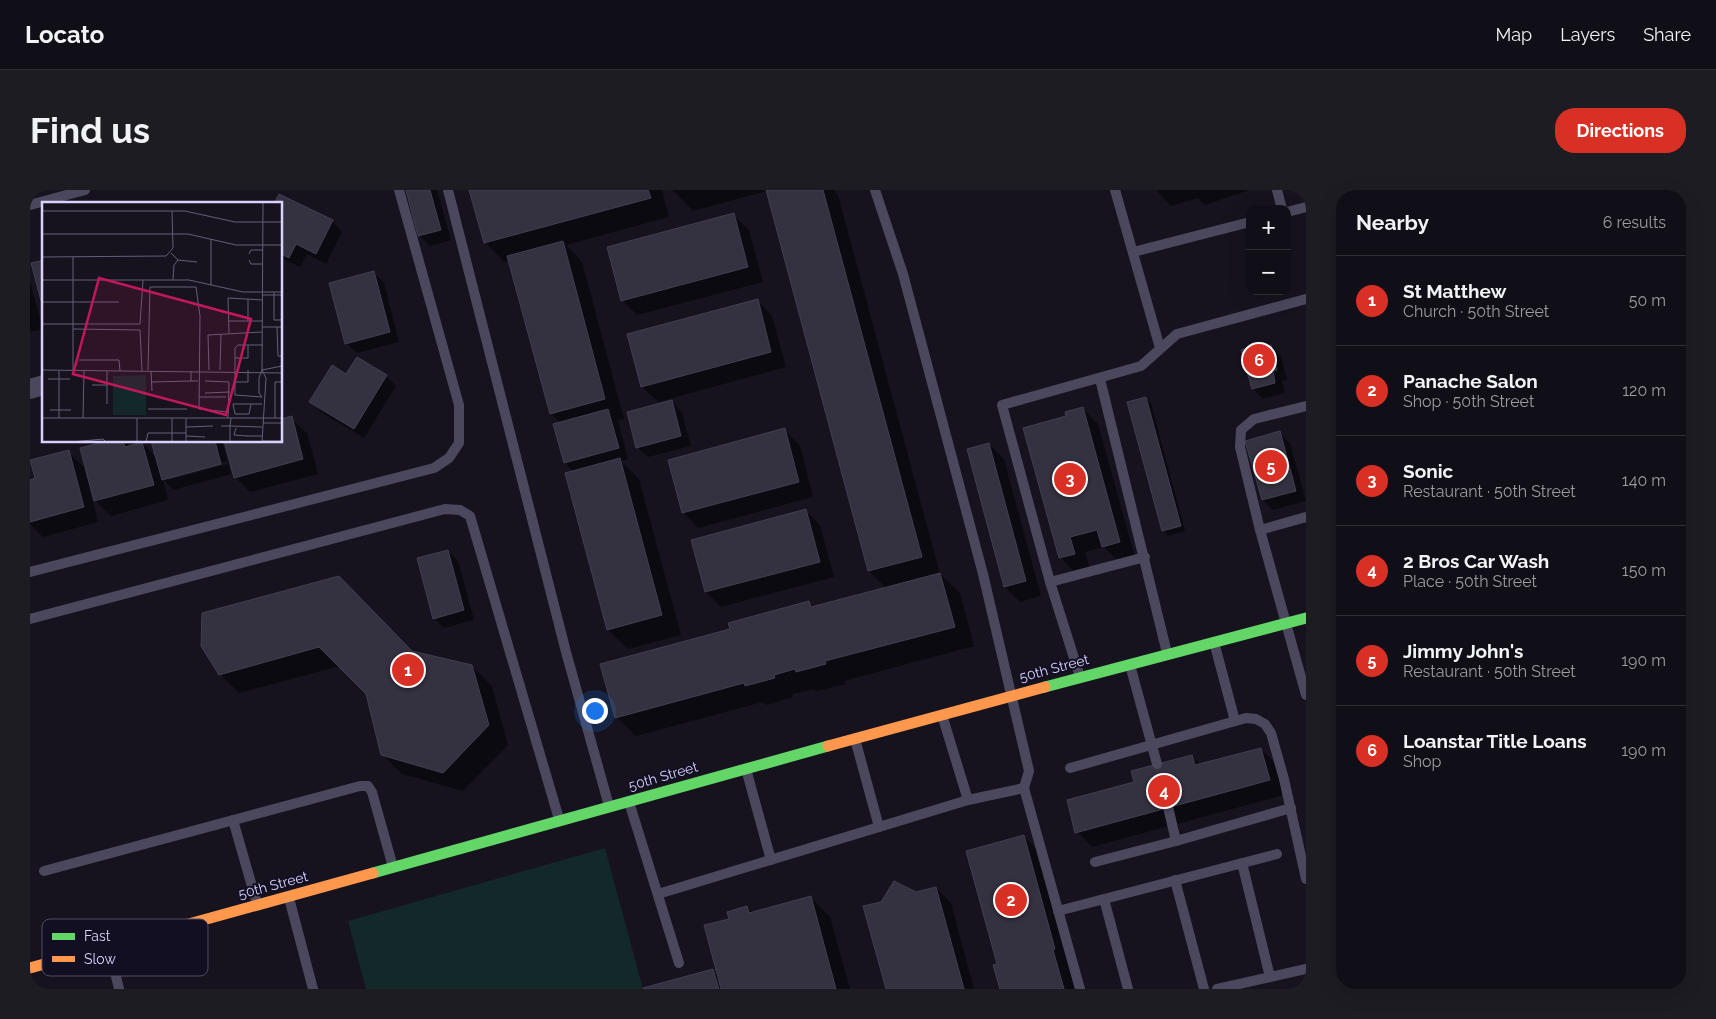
<!DOCTYPE html>
<meta charset="utf-8">
<style>
:root{--surface:#100e16;--page:#1e1c23;--text:#f1f3f6;--muted:#9c9ca1;--line:#302e35;--accent:#d93025}
body{margin:0;font-family:Raleway,sans-serif;background:var(--page);color:var(--text)}
.controls{position:absolute;right:15px;top:15px;display:grid;overflow:hidden;border-radius:10px;box-shadow:0 5px 20px #0002}
.controls button{width:45px;height:45px;display:grid;place-items:center;padding:0;border:0;border-bottom:1px solid var(--line);background:var(--surface);color:var(--text);font:25px sans-serif}
.you{position:absolute;left:564px;top:520px;width:18px;height:18px;margin:-12px;border:4px solid #fff;border-radius:50%;background:#1a73e8;box-shadow:0 0 0 8px #1a73e833}
.badge{display:grid;place-items:center;width:32px;height:32px;border-radius:50%;background:var(--accent);color:#fff;font-size:16px;font-weight:700}
.pin{position:absolute;translate:-50% -50%;border:2px solid #fff;box-shadow:0 1px 5px #0006}
.list{margin:0;padding:0;list-style:none}
h2{display:flex;justify-content:space-between;align-items:center;height:65px;margin:0;padding:0 20px;font-size:21px}
h2 small{font-size:16px;font-weight:400;color:var(--muted)}
.list li{display:grid;grid-template-columns:32px 1fr auto;gap:15px;align-items:center;box-sizing:border-box;height:90px;padding:0 20px;border-top:1px solid var(--line)}
.list b{display:block;font-size:19px;white-space:nowrap}
.list p{margin:0;font-size:16px;white-space:nowrap;color:var(--muted)}
.list em{font-size:16px;font-style:normal;color:var(--muted)}
.map{position:relative;flex:none;width:1276px;height:799px;overflow:hidden;border-radius:20px}
header{display:flex;align-items:center;gap:30px;box-sizing:border-box;height:70px;padding:0 25px;background:var(--surface);border-bottom:1px solid var(--line)}
header strong{font-size:24px}
nav{display:flex;gap:28px;margin-inline-start:auto;font-size:18px}
.intro{display:flex;align-items:center;justify-content:space-between;box-sizing:border-box;height:120px;padding:0 30px}
h1{margin:0;font-size:35px}
.button{padding:12px 22px;border-radius:20px;background:var(--accent);color:#fff;font-size:18px;font-weight:700}
main{display:flex;gap:30px;padding:0 30px}
aside{flex:1;background:var(--surface);border-radius:20px;box-shadow:0 5px 20px #0002}
.map>svg:first-child{display:block}
.green{fill:#132829}
.shadow{fill:#0007;fill-rule:evenodd}
.building{fill:#343140;stroke:#433e51}
.lines{fill:none;stroke-linecap:round;stroke-linejoin:round}
.lane{stroke:#4b485e;stroke-width:10}
.street{stroke:#4b485e;stroke-width:20}
.fast{stroke:#63d668;stroke-width:11}
.slow{stroke:#ff974d;stroke-width:11}
.labels{text-anchor:middle;stroke-width:4;stroke-linejoin:round;paint-order:stroke}
.street-label{font-size:14px;fill:#d9d2fc;stroke:#130f22}
.inset-road{fill:none;stroke:#645f77;stroke-width:1}
.view{fill:#c2185b;fill-opacity:0.15;stroke:#c2185b;stroke-width:2.5}
.inset-edge{fill:none;stroke:#d9d2fc;stroke-width:2.5}
.key{fill:#130f22;stroke:#4e4a63;stroke-width:1}
.key-label{font-size:14px;fill:#d9d2fc}
</style>
<header>
<strong>Locato</strong>
<nav><a>Map</a><a>Layers</a><a>Share</a></nav>
</header>
<div class="intro"><h1>Find us</h1><a class="button">Directions</a></div>
<main>
<div class="map">
<svg width="1276" height="799" viewBox="0 0 1276 799">
<rect width="100%" height="100%" fill="#16131e"/>
<path class="green" d="M 575,658 L 613,799 L 336,799 L 318,731 Z"/>
<g class="shadow">
<path d="M 377,0 L 407,0 L 421,50 L 400,56 L 390,46 Z"/>
<path d="M 443,0 L 632,0 L 639,27 L 536,55 L 552,72 L 594,229 L 588,230 L 598,269 L 591,271 L 609,289 L 651,445 L 598,459 L 578,440 L 544,282 L 535,273 L 531,233 L 521,224 L 480,70 L 474,72 L 455,52 Z"/>
<path d="M 643,0 L 804,0 L 808,5 L 910,384 L 930,403 L 944,456 L 814,491 L 815,494 L 787,501 L 784,499 L 763,504 L 763,507 L 736,515 L 733,512 L 606,546 L 586,527 L 701,440 L 779,412 L 784,418 L 856,398 L 839,381 L 737,1 L 663,21 Z"/>
<path d="M 1219,0 L 1175,15 L 1168,8 L 1141,16 L 1126,0 Z"/>
<path d="M 250,5 L 302,31 L 312,42 L 296,74 L 277,64 L 270,77 L 251,68 Z"/>
<path d="M 203,11 L 205,14 L 194,14 Z"/>
<path d="M 703,25 L 719,40 L 733,92 L 607,125 L 592,110 Z"/>
<path d="M 343,82 L 354,93 L 369,152 L 327,163 L 316,153 Z"/>
<path d="M 0,92 L 13,139 L 0,142 Z"/>
<path d="M 727,110 L 742,126 L 756,177 L 628,212 L 612,197 Z"/>
<path d="M 1235,155 L 1238,158 L 1241,157 L 1251,167 L 1257,190 L 1252,191 L 1255,203 L 1233,209 L 1223,198 Z"/>
<path d="M 317,186 L 356,186 L 366,196 L 334,248 L 291,222 L 281,212 Z"/>
<path d="M 1116,208 L 1121,213 L 1155,341 L 1138,346 L 1133,341 L 1098,213 Z"/>
<path d="M 642,211 L 652,222 L 661,256 L 618,267 L 607,257 Z"/>
<path d="M 1053,219 L 1068,234 L 1105,367 L 1088,371 L 1074,357 L 1055,362 L 1060,379 L 1045,383 L 1030,367 L 1038,227 Z"/>
<path d="M 261,228 L 277,243 L 288,284 L 220,302 L 205,287 L 251,251 Z"/>
<path d="M 754,240 L 770,255 L 783,307 L 668,338 L 653,322 Z"/>
<path d="M 1250,243 L 1260,253 L 1276,311 L 1243,320 L 1233,310 Z"/>
<path d="M 82,251 L 94,251 L 100,257 L 112,254 L 128,269 L 123,251 L 192,251 L 201,284 L 143,300 L 133,289 L 138,310 L 81,326 L 66,311 ZM 197,271 L 198,274 L 138,290 L 138,287 Z"/>
<path d="M 959,254 L 974,269 L 1011,406 L 990,412 L 975,397 Z"/>
<path d="M 38,262 L 54,277 L 68,332 L 13,347 L 0,334 L 0,291 L 7,289 Z"/>
<path d="M 775,320 L 790,335 L 804,387 L 691,417 L 676,402 L 663,350 Z"/>
<path d="M 418,361 L 428,371 L 444,430 L 414,438 L 404,428 Z"/>
<path d="M 173,424 L 382,462 L 442,476 L 462,496 L 478,555 L 433,601 L 372,584 L 353,565 L 337,503 L 310,476 L 209,503 L 190,484 Z"/>
<path d="M 1231,559 L 1246,574 L 1254,605 L 1062,657 L 1047,642 L 1161,566 L 1171,575 Z"/>
<path d="M 994,646 L 1013,666 L 1048,799 L 971,799 L 969,775 Z"/>
<path d="M 906,698 L 921,713 L 944,799 L 857,799 Z"/>
<path d="M 781,708 L 800,727 L 820,799 L 615,799 L 683,780 L 689,787 L 700,730 L 717,718 L 723,724 Z"/>
</g>
<g class="building">
<path d="M 376,0 L 400,0 L 411,40 L 388,46 Z"/>
<path d="M 439,0 L 618,0 L 621,8 L 454,53 Z"/>
<path d="M 736,0 L 793,0 L 892,367 L 838,381 Z"/>
<path d="M 249,4 L 303,30 L 286,64 L 266,54 L 259,68 L 251,64 L 251,14 L 244,14 Z"/>
<path d="M 704,23 L 718,77 L 591,111 L 577,57 Z"/>
<path d="M 533,51 L 575,209 L 520,224 L 477,66 Z"/>
<path d="M 14,70 L 14,122 L 1,73 Z"/>
<path d="M 344,81 L 360,142 L 315,154 L 299,93 Z"/>
<path d="M 728,109 L 741,162 L 611,197 L 597,144 Z"/>
<path d="M 1235,153 L 1236,157 L 1241,155 L 1247,180 L 1243,181 L 1245,193 L 1222,199 L 1211,160 Z"/>
<path d="M 327,167 L 357,185 L 324,239 L 279,212 L 302,175 L 316,184 Z"/>
<path d="M 1116,207 L 1151,336 L 1132,341 L 1097,212 Z"/>
<path d="M 642,210 L 651,246 L 606,258 L 597,222 Z"/>
<path d="M 1053,217 L 1090,352 L 1072,357 L 1067,340 L 1040,347 L 1045,364 L 1029,368 L 993,238 L 1036,226 L 1035,222 Z"/>
<path d="M 578,219 L 589,258 L 534,273 L 523,234 Z"/>
<path d="M 262,226 L 273,269 L 204,288 L 194,251 L 251,251 L 251,229 Z"/>
<path d="M 755,238 L 769,292 L 652,323 L 638,270 Z"/>
<path d="M 1250,241 L 1266,301 L 1232,310 L 1215,251 Z"/>
<path d="M 77,251 L 93,251 L 95,257 L 112,252 L 124,295 L 64,311 L 50,258 Z"/>
<path d="M 121,251 L 185,251 L 191,274 L 132,290 Z"/>
<path d="M 959,253 L 996,391 L 974,397 L 937,259 Z"/>
<path d="M 39,260 L 54,317 L 0,332 L 0,290 L 5,288 L 0,270 Z"/>
<path d="M 590,268 L 632,425 L 577,440 L 535,283 Z"/>
<path d="M 776,319 L 790,372 L 675,402 L 661,350 Z"/>
<path d="M 418,360 L 434,420 L 403,429 L 387,368 Z"/>
<path d="M 910,383 L 925,437 L 795,471 L 796,474 L 766,482 L 765,479 L 744,485 L 745,488 L 715,496 L 714,493 L 585,528 L 570,474 L 700,439 L 698,433 L 779,411 L 781,417 Z"/>
<path d="M 309,386 L 382,461 L 442,475 L 459,535 L 413,583 L 351,565 L 336,504 L 289,457 L 189,485 L 171,456 L 172,423 Z"/>
<path d="M 1231,558 L 1240,590 L 1045,643 L 1037,610 L 1104,592 L 1101,581 L 1162,565 L 1165,575 Z"/>
<path d="M 994,645 L 1025,759 L 1023,760 L 1034,799 L 970,799 L 963,775 L 967,774 L 936,661 Z"/>
<path d="M 864,691 L 886,702 L 906,697 L 934,799 L 856,799 L 833,716 L 851,712 Z"/>
<path d="M 781,706 L 806,799 L 691,799 L 674,735 L 699,729 L 697,722 L 717,716 L 719,723 Z"/>
<path d="M 683,779 L 689,799 L 613,799 L 613,798 Z"/>
</g>
<g class="lines">
<g class="lane">
<path d="M 418,0 L 536,462 L 579,616"/>
<path d="M 845,0 L 873,84 L 953,384 L 999,581 L 994,598 L 1050,799"/>
<path d="M 1085,0 L 1130,158"/>
<path d="M 1247,0 L 1252,19"/>
<path d="M 0,15 L 55,0"/>
<path d="M 1257,22 L 1276,17"/>
<path d="M 1103,62 L 1220,32"/>
<path d="M 1070,189 L 1137,463"/>
<path d="M 1276,216 L 1224,229 L 1211,240 L 1210,257 L 1230,340 L 1276,505"/>
<path d="M 1230,340 L 1276,327"/>
<path d="M 0,382 L 404,278 L 419,268 L 429,253 L 429,215 L 369,0"/>
<path d="M 1020,392 L 1115,367"/>
<path d="M 0,429 L 415,319 L 430,320 L 440,326 L 529,629"/>
<path d="M 1184,452 L 1205,531"/>
<path d="M 1100,475 L 1127,574"/>
<path d="M 1050,487 L 1020,392 L 972,215 L 1111,176 L 1147,144 L 1276,109"/>
<path d="M 912,525 L 938,610 L 994,598"/>
<path d="M 825,549 L 849,637"/>
<path d="M 1040,578 L 1216,528 L 1226,529 L 1235,534 L 1241,543 L 1254,589 L 1276,689"/>
<path d="M 716,579 L 741,670"/>
<path d="M 599,612 L 649,773"/>
<path d="M 1138,617 L 1146,651"/>
<path d="M 203,630 L 227,714"/>
<path d="M 1065,672 L 1146,651 L 1261,618"/>
<path d="M 1212,673 L 1240,787"/>
<path d="M 14,681 L 330,596 L 338,596 L 342,602 L 363,677"/>
<path d="M 1145,690 L 1174,799"/>
<path d="M 628,704 L 938,610"/>
<path d="M 259,708 L 283,799"/>
<path d="M 1074,709 L 1098,799"/>
<path d="M 1028,721 L 1247,664"/>
<path d="M 79,757 L 89,799"/>
<path d="M 1187,799 L 1276,779"/>
</g>
<path class="street" d="M 0,199 L 14,195"/>
<g class="fast">
<path d="M 1015,497 L 1276,428"/>
<path d="M 343,683 L 798,556"/>
</g>
<g class="slow">
<path d="M 798,556 L 1015,497"/>
<path d="M 0,778 L 343,683"/>
</g>
</g>
<g class="labels">
<g class="street-label">
<text transform="translate(1024 478) rotate(-15)" y="5">50th Street</text>
<text transform="translate(633 586) rotate(-16)" y="5">50th Street</text>
<text transform="translate(243 695) rotate(-15)" y="5">50th Street</text>
</g>
</g>
<g transform="translate(12 12)">
<rect width="240" height="240" fill="#16131e"/>
<path d="M 104,173 L 104,213 L 71,213 L 71,174 Z" fill="#132829"/>
<path class="inset-road" d="M 0,9 L 143,9 L 193,20 L 240,20M 0,32 L 146,32 L 194,43 L 240,43M 129,51 L 136,58 L 155,60M 207,52 L 209,48 L 221,48M 0,55 L 124,54 L 131,46 L 130,9M 31,55 L 31,169M 207,58 L 209,62 L 221,62M 0,78 L 147,78 L 201,90 L 240,90M 131,78 L 132,63 L 136,58M 169,83 L 169,37M 232,90 L 232,118 L 240,118M 221,93 L 240,93M 206,97 L 206,119M 0,100 L 77,100M 187,119 L 221,119M 0,122 L 98,122 L 101,78M 221,125 L 240,125M 235,125 L 236,154 L 240,154M 31,127 L 98,128 L 100,169M 187,131 L 186,96 L 221,98M 193,156 L 206,156 L 206,143M 37,158 L 77,158 L 78,169M 0,168 L 240,171M 106,168 L 108,85 L 154,85 L 158,114 L 157,207 L 187,210M 167,168 L 166,133 L 220,130M 178,168 L 179,133M 220,168 L 240,164M 109,169 L 110,189M 149,169 L 149,179 L 156,179M 6,177 L 28,177M 163,179 L 187,180 L 186,216M 109,180 L 149,179M 193,180 L 206,180 L 206,168M 50,183 L 65,183 L 65,169M 65,183 L 65,202M 163,191 L 188,190M 157,195 L 184,195M 220,195 L 193,193 L 193,146 L 196,143 L 221,143M 220,195 L 217,191 L 217,176 L 220,168 L 221,0M 191,202 L 193,212 L 207,212 L 209,202M 191,202 L 220,202M 106,207 L 145,207M 8,208 L 29,208M 0,216 L 240,216M 17,216 L 17,169M 41,216 L 42,169M 130,216 L 130,240M 189,216 L 188,224 L 220,225M 233,216 L 233,180 L 240,180M 221,221 L 240,221M 179,224 L 188,224 L 188,240M 144,225 L 171,224M 194,226 L 192,233 L 205,234M 144,234 L 163,235M 204,234 L 220,234M 220,239 L 240,239M 30,240 L 61,237 L 64,240M 95,240 L 95,216M 104,240 L 106,231 L 144,231M 144,240 L 144,216M 220,240 L 224,176 L 220,168"/>
<path class="view" d="M 57,76 L 209,117 L 184,213 L 31,172 Z"/>
<rect width="240" height="240" class="inset-edge"/>
</g>
<rect x="12" y="729" width="166" height="57" rx="8" class="key"/>
<rect x="22" y="743" width="23" height="7" fill="#63d668"/>
<rect x="22" y="766" width="23" height="6" fill="#ff974d"/>
<g class="key-label">
<text x="54" y="751">Fast</text>
<text x="54" y="774">Slow</text>
</g>
</svg>
<div class="controls">
<button>+</button>
<button>−</button>
</div>
<div class="you"></div>
<div class="pin badge" style="left:378px;top:480px">1</div>
<div class="pin badge" style="left:981px;top:710px">2</div>
<div class="pin badge" style="left:1040px;top:289px">3</div>
<div class="pin badge" style="left:1134px;top:601px">4</div>
<div class="pin badge" style="left:1241px;top:276px">5</div>
<div class="pin badge" style="left:1229px;top:170px">6</div>
</div>
<aside>
<h2>Nearby<small>6 results</small></h2>
<ul class="list">
<li><span class="badge">1</span><div><b>St Matthew</b><p>Church · 50th Street</p></div><em>50 m</em></li>
<li><span class="badge">2</span><div><b>Panache Salon</b><p>Shop · 50th Street</p></div><em>120 m</em></li>
<li><span class="badge">3</span><div><b>Sonic</b><p>Restaurant · 50th Street</p></div><em>140 m</em></li>
<li><span class="badge">4</span><div><b>2 Bros Car Wash</b><p>Place · 50th Street</p></div><em>150 m</em></li>
<li><span class="badge">5</span><div><b>Jimmy John's</b><p>Restaurant · 50th Street</p></div><em>190 m</em></li>
<li><span class="badge">6</span><div><b>Loanstar Title Loans</b><p>Shop</p></div><em>190 m</em></li>
</ul>
</aside>
</main>
